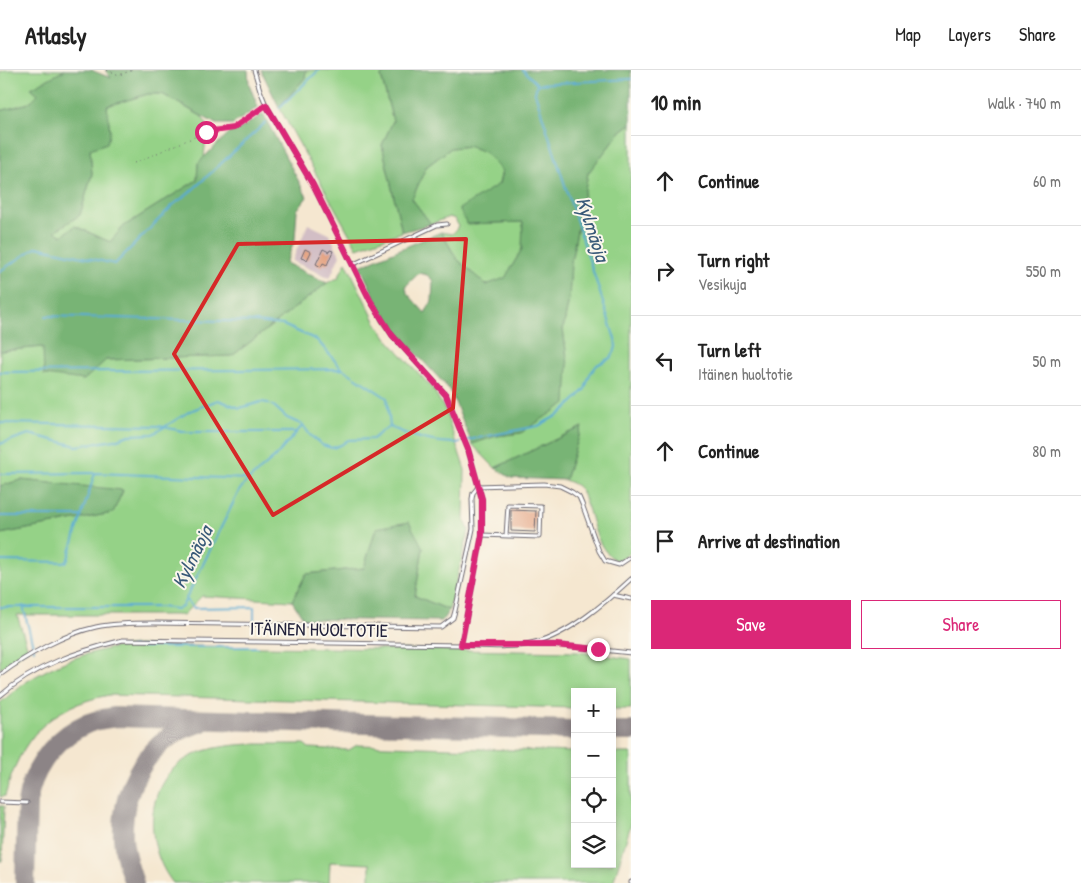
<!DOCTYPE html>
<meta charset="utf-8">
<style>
:root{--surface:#fff;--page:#f6f6f6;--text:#222;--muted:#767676;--line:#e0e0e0;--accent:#db2777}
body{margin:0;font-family:"Patrick Hand",sans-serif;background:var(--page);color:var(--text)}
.controls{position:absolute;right:15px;bottom:15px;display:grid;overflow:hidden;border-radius:0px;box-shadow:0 2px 8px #0003}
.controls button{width:45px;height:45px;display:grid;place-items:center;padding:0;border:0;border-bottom:1px solid var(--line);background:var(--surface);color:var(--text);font:25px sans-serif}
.stop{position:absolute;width:15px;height:15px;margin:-11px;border:4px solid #db2777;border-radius:50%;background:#fff}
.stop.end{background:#db2777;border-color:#fff;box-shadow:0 1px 5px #0008}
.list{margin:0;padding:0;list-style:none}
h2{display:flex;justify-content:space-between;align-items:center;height:65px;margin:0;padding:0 20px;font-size:21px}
h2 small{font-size:16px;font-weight:400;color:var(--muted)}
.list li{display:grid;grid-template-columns:32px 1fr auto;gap:15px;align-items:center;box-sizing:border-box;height:90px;padding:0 20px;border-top:1px solid var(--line)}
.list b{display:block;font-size:19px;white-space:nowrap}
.list p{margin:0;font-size:16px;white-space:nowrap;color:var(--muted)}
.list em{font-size:16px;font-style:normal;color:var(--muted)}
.actions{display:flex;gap:10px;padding:15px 20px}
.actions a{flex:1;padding:11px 0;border:1px solid var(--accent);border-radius:0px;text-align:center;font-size:18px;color:var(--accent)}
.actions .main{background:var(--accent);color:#fff}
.icon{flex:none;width:28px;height:28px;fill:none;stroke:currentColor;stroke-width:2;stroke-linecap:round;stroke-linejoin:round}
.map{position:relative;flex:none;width:631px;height:813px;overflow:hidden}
header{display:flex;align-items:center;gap:30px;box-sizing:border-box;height:70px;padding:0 25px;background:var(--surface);border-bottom:1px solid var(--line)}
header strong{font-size:24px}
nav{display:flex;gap:28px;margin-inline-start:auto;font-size:18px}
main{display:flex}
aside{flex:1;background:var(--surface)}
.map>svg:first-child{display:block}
.industrial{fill:#d2bec5}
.green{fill:#95d287;stroke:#5c7a61}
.forest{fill:#78b474;stroke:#4d6b58;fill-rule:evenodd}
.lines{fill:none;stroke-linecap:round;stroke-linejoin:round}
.stream{stroke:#58abd3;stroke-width:2}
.taxiway{stroke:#8c8486;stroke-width:20}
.building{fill:#e4a281}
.lane-casing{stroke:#6c676f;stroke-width:5}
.path{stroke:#6c676f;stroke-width:1;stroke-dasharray:1 4;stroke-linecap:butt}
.lane{stroke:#fff;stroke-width:3}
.route{stroke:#db2777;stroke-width:6}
.marked{fill:none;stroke:#d62828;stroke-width:4;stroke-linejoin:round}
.labels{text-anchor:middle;stroke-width:4;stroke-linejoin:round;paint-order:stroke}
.street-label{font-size:19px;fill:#22223b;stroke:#fbf7ec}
.water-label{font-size:20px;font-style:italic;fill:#385978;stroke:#fbf7ec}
</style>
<header>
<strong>Atlasly</strong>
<nav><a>Map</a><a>Layers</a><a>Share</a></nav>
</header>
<main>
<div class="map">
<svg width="631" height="813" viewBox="0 0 631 813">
<rect width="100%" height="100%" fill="#fbf7ec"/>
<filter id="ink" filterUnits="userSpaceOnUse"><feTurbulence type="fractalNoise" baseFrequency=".02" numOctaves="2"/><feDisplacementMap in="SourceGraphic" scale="10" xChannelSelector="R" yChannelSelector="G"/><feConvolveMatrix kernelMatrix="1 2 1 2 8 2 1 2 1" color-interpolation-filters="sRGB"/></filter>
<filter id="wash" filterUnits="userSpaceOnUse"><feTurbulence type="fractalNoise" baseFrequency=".0096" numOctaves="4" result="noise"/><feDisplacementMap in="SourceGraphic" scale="20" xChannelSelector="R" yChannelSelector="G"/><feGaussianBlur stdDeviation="1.12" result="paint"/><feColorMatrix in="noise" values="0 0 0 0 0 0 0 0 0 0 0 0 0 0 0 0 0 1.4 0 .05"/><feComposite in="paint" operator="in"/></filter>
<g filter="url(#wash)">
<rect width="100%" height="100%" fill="#f5e7d0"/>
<path class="industrial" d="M 308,154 L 329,164 L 340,185 L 330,208 L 292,191 Z"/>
<g class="green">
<path d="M 7,0 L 65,0 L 32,18 L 38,24 L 29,33 L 0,41 L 0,2 Z"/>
<path d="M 306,0 L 386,0 L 381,7 L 393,51 L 382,75 L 402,162 L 357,178 L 279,37 L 305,8 Z"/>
<path d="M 148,24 L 162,24 L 201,46 L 207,54 L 204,88 L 198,93 L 197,110 L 124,156 L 110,172 L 75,156 L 62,166 L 54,161 L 80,145 L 92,104 L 90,79 L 110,62 L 107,36 Z"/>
<path d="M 631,54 L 631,482 L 625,487 L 617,491 C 594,478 594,449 584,428 C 583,425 582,420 579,418 C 576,414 569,412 565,410 L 582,357 L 495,398 L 472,374 L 496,366 L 521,363 L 568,295 L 563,259 L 569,229 L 571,192 L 588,103 L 622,60 Z"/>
<path d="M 470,76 L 486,83 L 502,101 L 499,114 L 467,154 L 524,152 L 522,179 L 505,209 L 486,215 L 457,189 L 441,162 L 452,164 L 456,160 L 458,155 L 455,149 L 449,147 L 431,154 L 412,129 L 426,97 L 451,78 Z"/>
<path d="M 346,192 L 375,251 L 388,270 L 433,319 L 445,340 L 465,400 L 464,449 L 469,460 L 449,540 L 415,526 L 423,478 L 376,458 L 364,498 L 306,504 L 292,531 L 202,526 L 183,545 L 17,545 L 28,579 L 0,599 L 0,464 L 112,443 L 123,421 L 21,410 L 0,416 L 0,281 L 44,277 L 106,290 L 232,286 L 327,213 L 338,208 Z"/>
<path d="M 137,575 L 578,582 L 631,589 L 631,639 L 612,639 L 612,622 L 575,622 L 575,638 L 109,625 C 49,637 21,667 5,726 L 0,727 L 0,633 C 10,625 20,615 31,609 C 62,590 101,577 137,575 Z"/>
<path d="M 252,674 L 304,674 L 309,678 L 349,680 L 357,675 L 575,682 L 575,794 L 612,794 L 612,683 L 631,683 L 631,754 L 613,813 L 370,813 L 370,794 L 330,792 L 329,813 L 173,813 C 144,777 143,712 188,688 C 207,677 231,675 252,674 Z"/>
<path d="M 0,736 L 4,736 L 2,791 L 0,791 Z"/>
</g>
<g class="forest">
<path d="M 65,0 L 91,0 L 111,8 L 105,0 L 248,0 L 249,14 L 258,37 L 233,54 L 216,54 L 162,24 L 148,24 L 107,36 L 110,62 L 107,73 L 90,79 L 92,104 L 80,145 L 55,161 L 62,166 L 75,156 L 110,172 L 124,156 L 197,110 L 198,93 L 231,61 L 240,59 L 263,44 L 307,127 L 297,140 L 295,169 L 286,193 L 327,213 L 232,286 L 106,290 L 84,310 L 44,305 L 43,277 L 0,281 L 0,41 L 29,33 L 38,24 L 31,18 Z"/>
<path d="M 261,0 L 306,0 L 305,8 L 279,37 Z"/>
<path d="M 386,0 L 631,0 L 631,54 L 622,60 L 588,103 L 571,192 L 569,229 L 563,259 L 568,295 L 566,333 L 521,363 L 496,366 L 472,374 L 450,320 L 386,251 L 360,196 L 441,162 L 457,189 L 486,215 L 505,208 L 522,179 L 523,152 L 467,154 L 459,139 L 499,114 L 502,101 L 486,83 L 470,76 L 451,78 L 426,97 L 412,129 L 431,154 L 402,162 L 382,75 L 393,51 L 381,6 ZM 419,203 L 427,205 L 433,211 L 432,231 L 425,243 L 407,223 L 406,216 Z"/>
<path d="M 582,357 L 565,410 L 511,408 L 495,398 Z"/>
<path d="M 21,410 L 123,420 L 113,443 L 0,464 L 0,416 Z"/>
<path d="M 409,452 L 423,478 L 415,526 L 449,540 L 442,551 L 304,549 L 292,531 L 306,504 L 364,498 L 376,458 Z"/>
</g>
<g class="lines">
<g class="stream">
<path d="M 523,0 L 537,14 L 631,9"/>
<path d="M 279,38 L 319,0"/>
<path d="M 0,201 L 37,177 L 115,194 L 173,135 L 189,123 L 265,53"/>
<path d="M 46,246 L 256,252 L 283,255 L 317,270 L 342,299"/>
<path d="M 0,302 L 343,299 L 387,328 L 390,357"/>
<path d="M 0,353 L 159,356 L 187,362 L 296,362"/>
<path d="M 468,370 L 538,356 L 560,344 L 577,328 L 585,319 L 590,304 L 597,295 L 612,287 L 616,277 L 615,269 L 535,23 L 537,14"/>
<path d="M 0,374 L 29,364 L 77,376 L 115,370 L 129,365 L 153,364 L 190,341 L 218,330 L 240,338 L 261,332 L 268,333 L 275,337 L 287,348 L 303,355 L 310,365 L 322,375 L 332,378 L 341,375 L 348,370 L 373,369 L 382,361 L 390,357 C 415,368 433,373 460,373"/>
<path d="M 0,404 L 95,403"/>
<path d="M 0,446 L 81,446"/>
<path d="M 0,491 L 67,492 L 95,403 L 249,409"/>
<path d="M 187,531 L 194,538 L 254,537 L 254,550"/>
<path d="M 23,536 L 34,580"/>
<path d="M 0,537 L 161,537 L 177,539 L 182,537 L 239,421 L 246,412 L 274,388 L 303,355"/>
<path d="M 131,577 L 257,577"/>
</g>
<g class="taxiway">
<path d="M 612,661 L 631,661"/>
<path d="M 25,813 L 27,733 C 31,703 51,673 78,658 C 90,651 102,649 115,647 L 575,660"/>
<path d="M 134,813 C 129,798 124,784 123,768 C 121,718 148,666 200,653"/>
</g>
</g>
<g id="blocks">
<g class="building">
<path d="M 305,179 L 311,182 L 307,190 L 301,188 Z"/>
<path d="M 323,179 L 329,182 L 330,180 L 333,181 L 327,195 L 323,193 L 321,197 L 316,194 Z"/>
<path d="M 511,440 L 536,441 L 535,462 L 511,461 Z"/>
</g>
</g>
</g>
<g filter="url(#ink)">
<use href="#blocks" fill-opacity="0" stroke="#6c676f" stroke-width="1"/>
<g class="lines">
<g class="lane-casing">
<g id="lane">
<path d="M 254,0 L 260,20 L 266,35 L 313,115 L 370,230 L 392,265 L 446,325 L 468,379 L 482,429 L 482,465 L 461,575"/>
<path d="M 354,194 L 437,155 L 447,154"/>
<path d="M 478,416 L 544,414 L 560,416 L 572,422 L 579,427 L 582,434 L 599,481 L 605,491 L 619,495 L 631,487"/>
<path d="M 482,465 L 540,467 L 541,436 L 508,435 L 506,466"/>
<path d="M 613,525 L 631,529"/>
<path d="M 530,575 L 555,575 L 631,583"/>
<path d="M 0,605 C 27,585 64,564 96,557 C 115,553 135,553 154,553 L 441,557 L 453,548 L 455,541 L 473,459 L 472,429 L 473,423 L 478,417"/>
<path d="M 0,626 C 35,595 79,581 123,570 L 461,575 C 485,576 512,579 535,573 C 569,564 605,533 631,509"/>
<path d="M 0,732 L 27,733"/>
<path d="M 631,813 L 631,812"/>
</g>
</g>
<g class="path">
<path d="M 107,0 L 119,5 L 133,0"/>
<path d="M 134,93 L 206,62 L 233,58 L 262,39"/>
</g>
<use href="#lane" class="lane"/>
</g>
</g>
<g class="lines" filter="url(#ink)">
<path class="route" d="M 206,62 L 233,58 L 266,35 L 313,115 L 370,230 L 392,265 L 446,325 L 468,379 L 482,429 L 482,465 L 461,575 L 555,575 L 598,579"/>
</g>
<path class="marked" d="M 466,169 L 453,338 L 273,445 L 174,284 L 238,174 Z"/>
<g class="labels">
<g class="street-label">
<text transform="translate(319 559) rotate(1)" y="7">ITÄINEN HUOLTOTIE</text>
</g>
<g class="water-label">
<text transform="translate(593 159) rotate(72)" y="7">Kylmäoja</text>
<text transform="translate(192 487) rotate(-64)" y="7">Kylmäoja</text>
</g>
</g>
</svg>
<div class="controls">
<button>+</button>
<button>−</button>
<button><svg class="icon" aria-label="locate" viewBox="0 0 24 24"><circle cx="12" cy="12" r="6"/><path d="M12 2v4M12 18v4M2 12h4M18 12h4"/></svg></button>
<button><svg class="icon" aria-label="layers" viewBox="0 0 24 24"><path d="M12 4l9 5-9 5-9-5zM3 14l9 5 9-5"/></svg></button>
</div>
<div class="stop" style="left:206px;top:62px"></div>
<div class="stop end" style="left:598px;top:579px"></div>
</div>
<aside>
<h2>10 min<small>Walk · 740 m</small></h2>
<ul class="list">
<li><svg class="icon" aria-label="ahead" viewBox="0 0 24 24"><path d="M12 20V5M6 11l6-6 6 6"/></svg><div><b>Continue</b></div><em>60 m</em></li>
<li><svg class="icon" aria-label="right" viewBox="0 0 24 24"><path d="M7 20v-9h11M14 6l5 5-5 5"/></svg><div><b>Turn right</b><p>Vesikuja</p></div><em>550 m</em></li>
<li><svg class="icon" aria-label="left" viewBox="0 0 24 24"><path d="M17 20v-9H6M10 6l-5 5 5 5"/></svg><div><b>Turn left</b><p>Itäinen huoltotie</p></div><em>50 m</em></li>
<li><svg class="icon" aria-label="ahead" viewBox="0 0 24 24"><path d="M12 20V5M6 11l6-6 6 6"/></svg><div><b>Continue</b></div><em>80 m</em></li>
<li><svg class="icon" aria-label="arrive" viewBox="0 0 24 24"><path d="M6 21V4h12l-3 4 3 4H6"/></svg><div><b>Arrive at destination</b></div></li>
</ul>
<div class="actions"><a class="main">Save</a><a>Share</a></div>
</aside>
</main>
